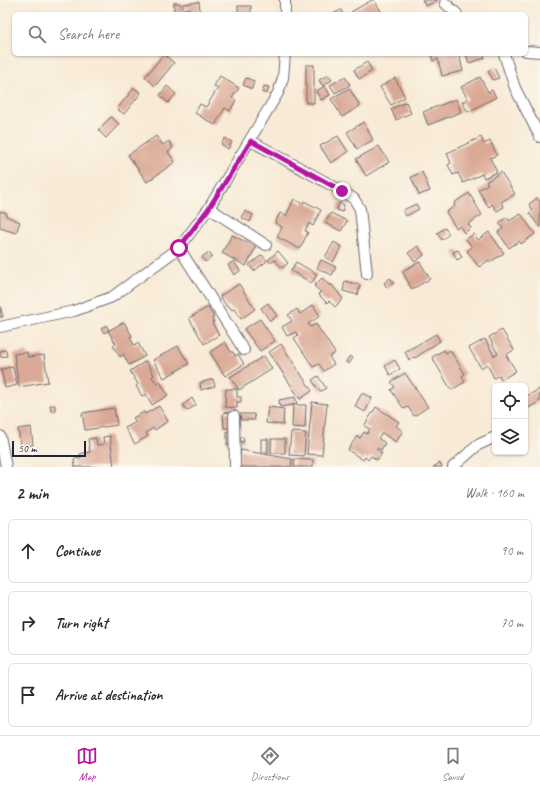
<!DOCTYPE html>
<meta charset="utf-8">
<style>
:root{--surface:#fff;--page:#f7f7f7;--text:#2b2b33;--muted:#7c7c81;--line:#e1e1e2;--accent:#b5179e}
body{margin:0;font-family:Caveat,sans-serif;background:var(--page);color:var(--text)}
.controls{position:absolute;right:12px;bottom:12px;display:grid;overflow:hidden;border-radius:6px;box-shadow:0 1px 3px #0004}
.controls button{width:36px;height:36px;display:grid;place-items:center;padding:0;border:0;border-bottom:1px solid var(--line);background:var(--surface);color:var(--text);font:20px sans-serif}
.scale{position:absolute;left:12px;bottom:10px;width:74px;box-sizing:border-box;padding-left:4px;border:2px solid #22223b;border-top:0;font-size:11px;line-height:14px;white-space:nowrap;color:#22223b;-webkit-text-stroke:3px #fbf7ec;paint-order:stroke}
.stop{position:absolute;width:12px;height:12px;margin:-9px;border:3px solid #b5179e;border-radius:50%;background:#fff}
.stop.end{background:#b5179e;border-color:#fff;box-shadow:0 1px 4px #0008}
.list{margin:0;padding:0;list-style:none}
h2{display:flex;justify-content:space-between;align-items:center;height:52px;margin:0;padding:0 16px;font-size:17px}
h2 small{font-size:13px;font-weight:400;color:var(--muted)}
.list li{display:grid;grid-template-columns:26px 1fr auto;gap:12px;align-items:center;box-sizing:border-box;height:64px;margin:0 8px 8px;padding:0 8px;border:1px solid var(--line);border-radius:6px}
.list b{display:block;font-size:15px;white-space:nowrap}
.list em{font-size:13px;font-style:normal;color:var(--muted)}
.icon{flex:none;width:22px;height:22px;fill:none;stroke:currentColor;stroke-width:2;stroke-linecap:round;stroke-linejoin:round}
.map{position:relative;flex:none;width:540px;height:467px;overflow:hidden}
.search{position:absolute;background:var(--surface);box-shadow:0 1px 3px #0004;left:12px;right:12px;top:12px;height:44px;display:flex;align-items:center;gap:10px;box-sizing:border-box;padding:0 14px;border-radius:6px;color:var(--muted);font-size:15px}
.sheet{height:268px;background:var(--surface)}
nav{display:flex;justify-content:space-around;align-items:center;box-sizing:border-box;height:56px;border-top:1px solid var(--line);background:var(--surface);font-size:11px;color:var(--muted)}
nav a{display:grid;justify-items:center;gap:2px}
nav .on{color:var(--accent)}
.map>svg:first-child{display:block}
.building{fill:#daa995}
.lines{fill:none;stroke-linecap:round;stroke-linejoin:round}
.minor-casing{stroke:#6d6871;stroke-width:12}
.minor{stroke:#fff;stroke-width:10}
.route{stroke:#b5179e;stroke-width:5}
</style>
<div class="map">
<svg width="540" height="467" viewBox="0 0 540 467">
<rect width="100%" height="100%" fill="#fbf7ec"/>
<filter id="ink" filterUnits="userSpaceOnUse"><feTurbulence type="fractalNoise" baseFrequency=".025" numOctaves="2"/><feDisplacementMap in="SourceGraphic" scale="8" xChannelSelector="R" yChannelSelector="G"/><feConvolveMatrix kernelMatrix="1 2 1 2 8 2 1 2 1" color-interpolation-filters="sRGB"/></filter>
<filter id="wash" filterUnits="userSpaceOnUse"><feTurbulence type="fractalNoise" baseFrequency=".012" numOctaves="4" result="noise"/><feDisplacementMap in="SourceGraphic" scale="16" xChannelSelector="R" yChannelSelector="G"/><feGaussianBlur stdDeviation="0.9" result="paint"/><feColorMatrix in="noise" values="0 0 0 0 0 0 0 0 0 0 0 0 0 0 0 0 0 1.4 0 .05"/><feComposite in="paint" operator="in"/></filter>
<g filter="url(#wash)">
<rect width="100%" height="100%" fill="#f8ead6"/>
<g id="blocks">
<g class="building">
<path d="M 372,0 L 374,0 L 381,11 L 376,14 L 352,14 L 351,12 Z"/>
<path d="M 422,0 L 438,0 L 426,6 Z"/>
<path d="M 199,2 L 200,11 L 190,13 L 189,8 L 183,9 L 182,4 Z"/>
<rect x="174" y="3" width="6" height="10"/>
<rect x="238" y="6" width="13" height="8"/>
<path d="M 341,10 L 343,14 L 333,14 Z"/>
<path d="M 164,54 L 174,63 L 155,86 L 145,77 Z"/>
<path d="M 431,54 L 459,54 L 463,71 L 442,76 L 438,59 L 433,61 Z"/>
<path d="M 466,54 L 484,54 L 485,58 L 469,63 Z"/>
<path d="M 367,62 L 372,71 L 359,79 L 354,70 Z"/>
<rect x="306" y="65" width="8" height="38"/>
<path d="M 494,68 L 499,78 L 493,80 L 488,71 Z"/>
<path d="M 328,75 L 332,80 L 323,86 L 319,80 Z"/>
<path d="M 220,76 L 239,88 L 232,98 L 236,100 L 230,111 L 225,108 L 215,125 L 195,113 L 200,104 L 206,107 L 218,88 L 214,86 Z"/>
<path d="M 345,77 L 350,85 L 335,93 L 330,85 Z"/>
<path d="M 480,77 L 488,92 L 492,90 L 496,97 L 468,112 L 462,102 L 468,99 L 461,87 Z"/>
<path d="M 246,78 L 254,81 L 252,89 L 243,85 Z"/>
<path d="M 395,78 L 405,97 L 391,105 L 380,87 Z"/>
<path d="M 167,86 L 176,94 L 168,103 L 160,95 Z"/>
<path d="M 264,86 L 269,87 L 267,94 L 262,92 Z"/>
<path d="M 325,86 L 330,95 L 321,100 L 316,91 Z"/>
<path d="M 134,88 L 141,93 L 124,114 L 117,109 Z"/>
<path d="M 349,88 L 360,106 L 342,117 L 331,99 Z"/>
<path d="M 456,99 L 461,112 L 428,125 L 423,112 Z"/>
<path d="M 406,102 L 411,113 L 396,120 L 391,109 Z"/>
<path d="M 111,117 L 119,124 L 106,138 L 98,130 Z"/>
<path d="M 364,122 L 373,140 L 357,149 L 347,132 Z"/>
<path d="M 156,136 L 163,145 L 169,141 L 173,148 L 168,152 L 175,162 L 147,182 L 128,155 Z"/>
<path d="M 338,136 L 348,152 L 331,163 L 320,146 Z"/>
<path d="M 481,137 L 484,144 L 490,141 L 497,155 L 490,158 L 497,172 L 484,178 L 482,174 L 463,183 L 458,173 L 453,175 L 448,165 L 451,163 L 447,153 Z"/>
<path d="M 225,138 L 232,142 L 228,149 L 221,144 Z"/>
<path d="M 379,146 L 389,162 L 366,176 L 356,159 Z"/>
<path d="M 422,172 L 430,191 L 419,195 L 411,177 Z"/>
<path d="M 501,172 L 515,194 L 501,202 L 504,207 L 497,211 L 492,204 L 489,207 L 478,190 L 488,184 L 486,182 Z"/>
<path d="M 469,193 L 482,215 L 468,224 L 471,228 L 464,233 L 460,226 L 456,228 L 446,212 L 455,206 L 454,203 Z"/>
<path d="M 537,198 L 540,202 L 540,228 L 529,213 L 533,210 L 529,204 Z"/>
<path d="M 294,199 L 303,204 L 304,201 L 321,210 L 313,226 L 309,223 L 305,231 L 308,232 L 300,249 L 277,237 L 282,227 L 275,223 L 280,213 L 286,216 Z"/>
<path d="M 339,203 L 344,205 L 342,212 L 337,210 Z"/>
<path d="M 416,204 L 419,209 L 406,216 L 403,210 Z"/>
<path d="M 0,211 L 7,213 L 6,216 L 20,222 L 16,233 L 0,228 Z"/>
<path d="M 245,211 L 253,215 L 250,222 L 241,217 Z"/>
<path d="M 331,213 L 347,221 L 341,231 L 325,223 Z"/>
<path d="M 521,214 L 535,234 L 521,244 L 519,241 L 509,248 L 498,232 L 503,228 L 499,223 L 507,217 L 509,221 Z"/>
<path d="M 445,228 L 449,234 L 442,240 L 437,233 Z"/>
<path d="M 489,232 L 504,253 L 490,262 L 489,260 L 479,267 L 467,251 L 472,247 L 466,239 L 474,234 L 478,240 Z"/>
<path d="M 232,235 L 256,247 L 246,266 L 222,253 Z"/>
<path d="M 334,242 L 342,247 L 333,262 L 325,257 Z"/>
<path d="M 418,246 L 424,255 L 415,262 L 408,253 Z"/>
<path d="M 458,250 L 462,257 L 457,260 L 453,252 Z"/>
<path d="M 278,251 L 288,263 L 282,268 L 275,260 L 271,263 L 268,260 Z"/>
<path d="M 209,252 L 212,257 L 205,262 L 202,257 Z"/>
<path d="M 262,255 L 267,261 L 254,271 L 249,265 Z"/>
<path d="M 321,260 L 336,267 L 332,275 L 317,268 Z"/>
<path d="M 234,261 L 240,271 L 234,275 L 228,265 Z"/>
<path d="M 296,262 L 317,274 L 312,283 L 291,271 Z"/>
<path d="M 420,262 L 430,279 L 412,289 L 402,271 Z"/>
<path d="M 322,278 L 330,286 L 331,284 L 343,299 L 335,307 L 329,301 L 327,303 L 318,294 L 321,292 L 314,286 Z"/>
<path d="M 390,278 L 394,283 L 387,288 L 384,283 Z"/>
<path d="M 345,281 L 360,285 L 358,295 L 343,291 Z"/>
<path d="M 239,284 L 255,309 L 241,319 L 234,309 L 232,310 L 229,306 L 227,307 L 220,296 Z"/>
<path d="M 268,303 L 277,316 L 270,321 L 261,308 Z"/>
<path d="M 0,305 L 3,317 L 0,317 Z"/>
<path d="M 313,305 L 320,316 L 308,324 L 310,327 L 316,324 L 335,353 L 329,357 L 334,364 L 324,371 L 319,364 L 313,367 L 294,338 L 298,335 L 296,332 L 287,336 L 282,327 L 292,321 L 288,315 L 297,309 L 300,314 Z"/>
<path d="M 208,307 L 214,317 L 212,318 L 214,322 L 212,323 L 219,335 L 204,344 L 189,318 Z"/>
<path d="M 260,319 L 275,341 L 260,351 L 244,329 Z"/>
<path d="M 124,322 L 132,336 L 130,337 L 134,345 L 138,343 L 145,356 L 129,365 L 123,354 L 120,357 L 113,346 L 116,344 L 108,331 Z"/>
<path d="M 106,325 L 109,330 L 104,333 L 101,329 Z"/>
<path d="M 502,330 L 514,350 L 506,355 L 516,371 L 501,380 L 499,375 L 494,378 L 487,364 L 481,368 L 469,348 L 485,339 L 494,356 L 498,354 L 489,337 Z"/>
<path d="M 436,334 L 440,341 L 415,358 L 414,357 L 409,360 L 405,352 Z"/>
<path d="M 225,342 L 231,352 L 233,352 L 235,356 L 238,354 L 244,364 L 225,376 L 210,352 Z"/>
<path d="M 281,344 L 312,391 L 300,399 L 269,352 Z"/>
<path d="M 178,346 L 189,364 L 164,378 L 153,360 Z"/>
<path d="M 6,350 L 7,356 L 0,357 L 0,351 Z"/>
<path d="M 444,350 L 446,353 L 450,350 L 465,374 L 462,376 L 465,382 L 451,390 L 432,357 Z"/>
<path d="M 27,352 L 28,357 L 44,355 L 48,382 L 19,387 L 14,354 Z"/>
<path d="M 264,356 L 272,369 L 239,390 L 230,377 Z"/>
<path d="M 350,356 L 353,358 L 349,364 L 346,362 Z"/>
<path d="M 395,360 L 400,369 L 390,375 L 385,366 Z"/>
<path d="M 146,361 L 154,375 L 152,377 L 157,384 L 160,382 L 168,395 L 152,405 L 146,394 L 142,396 L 136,386 L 138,384 L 130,371 Z"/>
<path d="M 13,367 L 17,385 L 5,388 L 1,369 Z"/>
<path d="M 405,373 L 428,407 L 414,416 L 408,407 L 404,409 L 391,390 L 395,387 L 391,382 Z"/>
<path d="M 318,376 L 326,388 L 320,392 L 312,380 Z"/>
<path d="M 213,379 L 215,386 L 201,390 L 200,383 Z"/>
<path d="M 226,389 L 237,389 L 237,397 L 241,397 L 241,402 L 237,402 L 237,408 L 225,407 Z"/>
<path d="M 540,389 L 540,401 L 525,410 L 525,397 Z"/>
<path d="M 362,393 L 372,398 L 365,412 L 355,406 Z"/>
<path d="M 295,397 L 297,404 L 280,407 L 279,400 Z"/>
<path d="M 192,398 L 196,405 L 187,411 L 183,405 Z"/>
<path d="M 312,402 L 327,404 L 322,455 L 307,454 Z"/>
<path d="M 50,405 L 55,405 L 55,410 L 51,411 Z"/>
<path d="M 293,405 L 306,405 L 305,428 L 292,427 Z"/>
<path d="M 159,406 L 168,421 L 155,430 L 153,428 L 146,433 L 148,436 L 135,444 L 125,428 L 136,422 L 133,418 L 144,412 L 145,414 Z"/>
<path d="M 268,407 L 284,409 L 283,425 L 266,423 Z"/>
<path d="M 376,407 L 399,422 L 396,426 L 403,431 L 396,442 L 382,433 L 378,438 L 385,443 L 381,450 L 377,448 L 376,449 L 382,453 L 377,460 L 371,456 L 368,460 L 365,457 L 363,460 L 348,450 L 357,436 L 360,438 L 364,432 L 367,434 L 370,429 L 364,426 Z"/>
<path d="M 114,408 L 117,425 L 85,430 L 82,413 Z"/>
<path d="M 230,412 L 231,428 L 224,428 L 223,413 Z"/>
<path d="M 240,414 L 254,414 L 255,420 L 241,420 Z"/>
<path d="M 31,427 L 33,445 L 21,447 L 18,429 Z"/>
<rect x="227" y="431" width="5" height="14"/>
<path d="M 291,432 L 306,433 L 304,456 L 289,455 Z"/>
<path d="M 110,436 L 114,467 L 75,467 L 74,459 L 81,458 L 80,454 L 90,452 L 88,439 L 96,438 L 97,445 L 104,444 L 103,437 Z"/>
<path d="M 240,437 L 243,437 L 244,442 L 241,442 Z"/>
<rect x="261" y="439" width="7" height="13"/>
<rect x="271" y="439" width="14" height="14"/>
<path d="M 241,450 L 292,459 L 291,467 L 238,467 Z"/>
<path d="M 294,459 L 313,460 L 313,467 L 294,467 Z"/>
<path d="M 440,463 L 442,467 L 433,467 Z"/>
</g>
</g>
</g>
<g filter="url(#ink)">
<use href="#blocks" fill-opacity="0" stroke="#6d6871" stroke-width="1"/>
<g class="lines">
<g class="minor-casing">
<g id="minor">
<path d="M 445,3 L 457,14"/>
<path d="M 285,14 L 285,0"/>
<path d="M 526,51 L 540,52"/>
<path d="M 504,54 L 515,88 L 540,137"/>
<path d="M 251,141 L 342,191 L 354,199 L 360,209 L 367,274"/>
<path d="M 209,208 L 266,245"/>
<path d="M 179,248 L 244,350"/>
<path d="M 0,327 L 74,311 L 112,297 L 179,248 L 209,208 L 278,93 L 283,78 L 285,54"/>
<path d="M 234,416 L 235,467"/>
<path d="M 0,436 L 6,467"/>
<path d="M 453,467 L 478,445 L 495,437"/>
</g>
</g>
<use href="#minor" class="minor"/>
</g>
</g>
<g class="lines" filter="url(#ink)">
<path class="route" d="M 179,248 L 209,208 L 251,141 L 342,191"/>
</g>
</svg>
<div class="controls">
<button><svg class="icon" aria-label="locate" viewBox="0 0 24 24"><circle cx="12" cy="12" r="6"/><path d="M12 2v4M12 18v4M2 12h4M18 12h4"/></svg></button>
<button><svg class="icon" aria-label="layers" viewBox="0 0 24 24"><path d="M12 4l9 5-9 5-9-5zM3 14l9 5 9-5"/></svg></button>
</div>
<div class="scale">50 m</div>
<div class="stop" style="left:179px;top:248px"></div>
<div class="stop end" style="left:342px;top:191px"></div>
<div class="search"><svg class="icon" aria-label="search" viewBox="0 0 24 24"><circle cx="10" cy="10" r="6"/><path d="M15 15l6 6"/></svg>Search here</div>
</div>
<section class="sheet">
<h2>2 min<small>Walk · 160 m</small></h2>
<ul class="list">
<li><svg class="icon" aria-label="ahead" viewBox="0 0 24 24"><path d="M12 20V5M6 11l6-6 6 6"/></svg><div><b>Continue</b></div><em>90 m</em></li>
<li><svg class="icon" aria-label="right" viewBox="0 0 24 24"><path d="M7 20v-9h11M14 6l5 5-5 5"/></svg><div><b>Turn right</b></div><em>70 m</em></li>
<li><svg class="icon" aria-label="arrive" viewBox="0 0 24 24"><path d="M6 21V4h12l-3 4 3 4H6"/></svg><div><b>Arrive at destination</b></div></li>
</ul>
</section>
<nav>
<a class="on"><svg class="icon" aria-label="map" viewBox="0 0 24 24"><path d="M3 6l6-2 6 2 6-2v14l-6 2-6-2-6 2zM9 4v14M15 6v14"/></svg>Map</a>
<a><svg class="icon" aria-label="directions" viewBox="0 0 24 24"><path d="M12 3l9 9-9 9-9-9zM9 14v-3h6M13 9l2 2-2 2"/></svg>Directions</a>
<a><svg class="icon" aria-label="saved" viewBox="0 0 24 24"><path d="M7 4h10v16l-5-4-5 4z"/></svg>Saved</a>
</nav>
